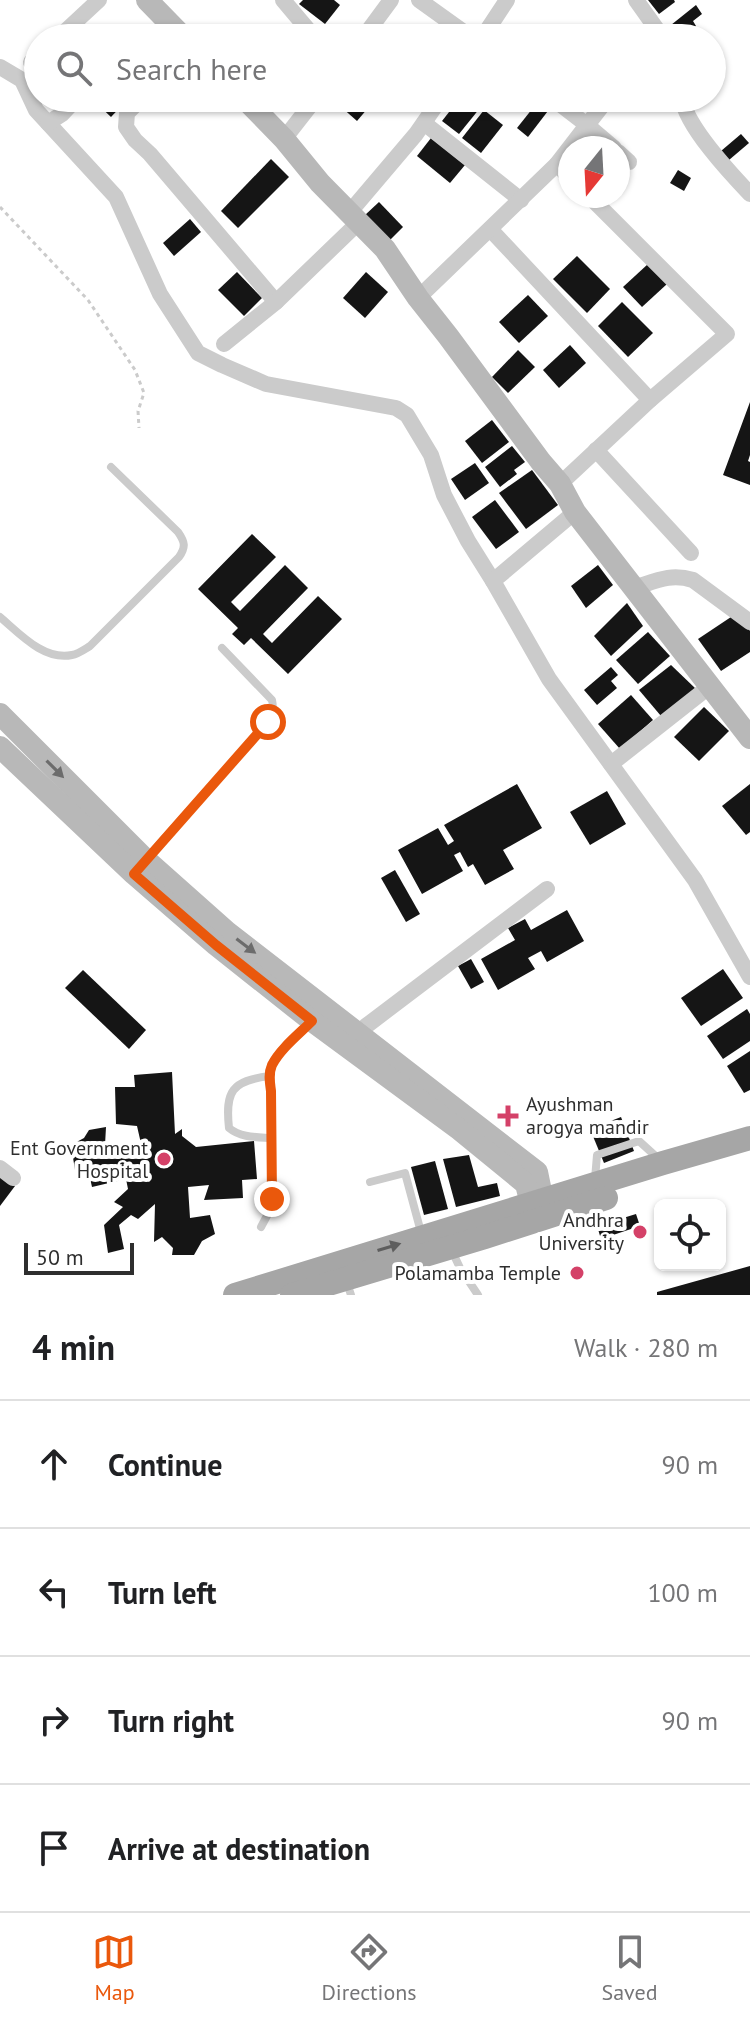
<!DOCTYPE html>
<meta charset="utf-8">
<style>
:root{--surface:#fff;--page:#f2f2f2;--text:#202124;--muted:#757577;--line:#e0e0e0;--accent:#ea580c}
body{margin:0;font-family:"PT Sans",sans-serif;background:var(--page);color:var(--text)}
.controls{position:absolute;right:24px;bottom:24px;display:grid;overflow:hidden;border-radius:12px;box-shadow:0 2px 6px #0004}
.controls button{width:72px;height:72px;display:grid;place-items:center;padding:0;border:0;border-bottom:2px solid var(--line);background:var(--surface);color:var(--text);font:40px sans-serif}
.compass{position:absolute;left:558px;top:136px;width:72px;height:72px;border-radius:50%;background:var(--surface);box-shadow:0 2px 6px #0004;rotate:198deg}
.scale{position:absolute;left:24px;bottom:20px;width:110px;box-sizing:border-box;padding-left:8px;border:4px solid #2e2e2e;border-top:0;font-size:22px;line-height:28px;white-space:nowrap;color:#2e2e2e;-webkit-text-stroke:6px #fff;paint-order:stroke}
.stop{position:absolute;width:24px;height:24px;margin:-18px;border:6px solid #ea580c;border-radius:50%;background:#fff}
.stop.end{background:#ea580c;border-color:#fff;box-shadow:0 2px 8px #0008}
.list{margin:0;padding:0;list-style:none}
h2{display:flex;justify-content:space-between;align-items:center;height:104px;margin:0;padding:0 32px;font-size:34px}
h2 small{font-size:26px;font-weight:400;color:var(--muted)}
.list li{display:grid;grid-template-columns:52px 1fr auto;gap:24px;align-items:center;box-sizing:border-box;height:128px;padding:0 32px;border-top:2px solid var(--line)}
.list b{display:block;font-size:30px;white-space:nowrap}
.list em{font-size:26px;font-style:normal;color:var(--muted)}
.icon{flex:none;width:44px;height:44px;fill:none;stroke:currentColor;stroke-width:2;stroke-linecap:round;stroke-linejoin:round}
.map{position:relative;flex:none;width:750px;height:1295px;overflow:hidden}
.search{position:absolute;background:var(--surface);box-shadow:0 2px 6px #0004;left:24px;right:24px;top:24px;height:88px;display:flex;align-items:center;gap:20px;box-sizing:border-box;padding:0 28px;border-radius:44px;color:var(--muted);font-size:30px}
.sheet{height:616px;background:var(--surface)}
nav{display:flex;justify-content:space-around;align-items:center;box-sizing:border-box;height:112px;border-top:2px solid var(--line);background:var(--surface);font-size:22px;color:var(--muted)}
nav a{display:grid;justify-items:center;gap:4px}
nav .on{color:var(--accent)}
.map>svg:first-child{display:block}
.building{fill:#151515}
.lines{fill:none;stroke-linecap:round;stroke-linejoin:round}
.path{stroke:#cbcbcb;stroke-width:3;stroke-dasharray:4 4;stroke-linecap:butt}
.lane{stroke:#cbcbcb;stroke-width:8}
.street{stroke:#cbcbcb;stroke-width:16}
.secondary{stroke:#b8b8b8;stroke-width:22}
.primary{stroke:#a6a6a6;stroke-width:24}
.oneway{fill:#6c6c6c}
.oneway2{fill:#5e5e5e}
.route{stroke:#ea580c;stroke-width:10}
.poi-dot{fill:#d44168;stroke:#fff;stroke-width:3}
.labels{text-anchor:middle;stroke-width:8;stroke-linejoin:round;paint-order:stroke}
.poi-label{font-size:20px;fill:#2e2e2e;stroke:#fff;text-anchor:end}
</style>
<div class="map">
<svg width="750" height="1295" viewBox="0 0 750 1295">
<rect width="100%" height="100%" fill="#fff"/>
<g class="building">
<path d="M 303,0 L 334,0 L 340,5 L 325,24 L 299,4 Z"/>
<path d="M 648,0 L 674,0 L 675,2 L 659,14 Z"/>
<path d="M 696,5 L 702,14 L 693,21 L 696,26 L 681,38 L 671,25 Z"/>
<path d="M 241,25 L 257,38 L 230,38 Z"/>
<path d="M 91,98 L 129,98 L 111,117 Z"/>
<path d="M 331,98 L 370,98 L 374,101 L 357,121 Z"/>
<path d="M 460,98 L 466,98 L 480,108 L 459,134 L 442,121 Z"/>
<path d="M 540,99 L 551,107 L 528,137 L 517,128 Z"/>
<path d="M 484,110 L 503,125 L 481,153 L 462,138 Z"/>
<path d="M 741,134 L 749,143 L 729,160 L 721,151 Z"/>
<path d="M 431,138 L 465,165 L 450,183 L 417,156 Z"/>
<path d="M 271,159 L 289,177 L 238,228 L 221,211 Z"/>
<path d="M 678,170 L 691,178 L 684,191 L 670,183 Z"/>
<path d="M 379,202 L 403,227 L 388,242 L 364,216 Z"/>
<path d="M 190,219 L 201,232 L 174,256 L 163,243 Z"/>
<path d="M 577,256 L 610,289 L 587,313 L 553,279 Z"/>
<path d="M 648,264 L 667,284 L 642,307 L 623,287 Z"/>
<path d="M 237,272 L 262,298 L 244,316 L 218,290 Z"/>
<path d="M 366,272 L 388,292 L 365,318 L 343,298 Z"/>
<path d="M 528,295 L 548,316 L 519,343 L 499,322 Z"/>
<path d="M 622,302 L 653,333 L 628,357 L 598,326 Z"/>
<path d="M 570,345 L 586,363 L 559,388 L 543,370 Z"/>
<path d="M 518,350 L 535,367 L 508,393 L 492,377 Z"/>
<path d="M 750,402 L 750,455 L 748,461 L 750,462 L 750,485 L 723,475 Z"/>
<path d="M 492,420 L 509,442 L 482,463 L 465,441 Z"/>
<path d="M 512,446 L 525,462 L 514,470 L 517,474 L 500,487 L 485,467 Z"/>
<path d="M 475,463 L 489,483 L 465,500 L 451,479 Z"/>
<path d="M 532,470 L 558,505 L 526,529 L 499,493 Z"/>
<path d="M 495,500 L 519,532 L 496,549 L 472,517 Z"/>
<path d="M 252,534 L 276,557 L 231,602 L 240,611 L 285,565 L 308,588 L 263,634 L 272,643 L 318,596 L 342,619 L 288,674 L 251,638 L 244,645 L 232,634 L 238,628 L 198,589 Z"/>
<path d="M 598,565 L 613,585 L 586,608 L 571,586 Z"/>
<path d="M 627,603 L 643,626 L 611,656 L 594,636 Z"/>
<path d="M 737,613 L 750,631 L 750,652 L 721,671 L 698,639 Z"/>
<path d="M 648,632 L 670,656 L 638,684 L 616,660 Z"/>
<path d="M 671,665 L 696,689 L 661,716 L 639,690 Z"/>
<path d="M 611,667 L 618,675 L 611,681 L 617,688 L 597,705 L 584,690 Z"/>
<path d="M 631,695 L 653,720 L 620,749 L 598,724 Z"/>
<path d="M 704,707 L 729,731 L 699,761 L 674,737 Z"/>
<path d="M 517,784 L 542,828 L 503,850 L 514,869 L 485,885 L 473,864 L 468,867 L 460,852 L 454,855 L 463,871 L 422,894 L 398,850 L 438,828 L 448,845 L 454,841 L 444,825 Z"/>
<path d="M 750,784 L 750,832 L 746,835 L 722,806 Z"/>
<path d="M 607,791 L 626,824 L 590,845 L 570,812 Z"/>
<path d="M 395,870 L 420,914 L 406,922 L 381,878 Z"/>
<path d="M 567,910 L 584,941 L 547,962 L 541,951 L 528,958 L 535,969 L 498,990 L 481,959 L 515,940 L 508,928 L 525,919 L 531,930 Z"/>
<path d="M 471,959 L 484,982 L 471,989 L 458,966 Z"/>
<path d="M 723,969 L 743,998 L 701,1026 L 681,998 Z"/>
<path d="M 83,970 L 146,1030 L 129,1049 L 65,988 Z"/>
<path d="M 747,1009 L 750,1014 L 750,1041 L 723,1059 L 707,1036 Z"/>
<path d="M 750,1051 L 750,1090 L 744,1093 L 727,1066 Z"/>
<path d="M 172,1072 L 175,1134 L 182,1129 L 182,1136 L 196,1147 L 254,1141 L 257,1179 L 242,1180 L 243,1198 L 204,1200 L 209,1185 L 188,1187 L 190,1218 L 210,1215 L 215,1234 L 202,1241 L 194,1255 L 172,1255 L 173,1248 L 162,1237 L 154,1242 L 155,1204 L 138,1219 L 131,1215 L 119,1225 L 124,1249 L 108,1253 L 104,1225 L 123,1207 L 114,1202 L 128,1189 L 126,1179 L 92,1187 L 90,1178 L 75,1170 L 71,1145 L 84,1138 L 89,1130 L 106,1127 L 105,1145 L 142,1148 L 137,1126 L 116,1124 L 115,1087 L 135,1087 L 134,1075 Z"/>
<path d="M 621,1117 L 634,1151 L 604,1163 L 590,1129 Z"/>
<path d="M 469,1155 L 478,1187 L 497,1183 L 500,1196 L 456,1207 L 443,1159 Z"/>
<path d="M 435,1161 L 448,1209 L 424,1215 L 411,1167 Z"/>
<path d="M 0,1175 L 15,1186 L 0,1206 Z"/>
<path d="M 636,1214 L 640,1226 L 601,1239 L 597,1226 Z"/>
<path d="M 750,1266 L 750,1295 L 657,1295 L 657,1292 Z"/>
</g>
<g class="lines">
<path class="path" d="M 0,207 L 88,300 L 135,370 L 144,393 L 138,411 L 139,428"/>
<g class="lane">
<path d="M 0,617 C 20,634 44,661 72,655 C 78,654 85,649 90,646 L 179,557 C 186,547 185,542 178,532 L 111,467"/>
<path d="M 147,858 L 268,722 C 272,714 274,709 272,700 L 222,648"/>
<path d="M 269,1076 C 232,1081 225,1091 229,1128 C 241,1138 257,1137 272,1138"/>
<path d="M 595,1179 L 597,1155 L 639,1141 L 661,1161"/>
<path d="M 370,1182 L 405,1173 L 422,1236"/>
<path d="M 261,1227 L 269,1212 L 272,1199 L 271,1091 C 270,1083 268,1074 271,1066 C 279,1049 298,1035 311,1022"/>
<path d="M 452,1251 L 460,1268 L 478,1295"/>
<path d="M 346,1280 L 351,1295"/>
</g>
<g class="street">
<path d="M 283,0 L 315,38"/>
<path d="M 419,0 L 472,38"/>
<path d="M 636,0 L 663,38"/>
<path d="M 58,38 L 99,0"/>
<path d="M 363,38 L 391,0"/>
<path d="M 482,38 L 507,0"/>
<path d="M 31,62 L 38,56"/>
<path d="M 0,67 L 22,80 L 36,110 L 116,197 L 160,294 L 198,353 L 222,365 L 266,384 L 396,408 L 407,415 L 431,455 L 444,495 L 468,541 L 493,581"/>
<path d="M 142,98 L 127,113 L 126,127 L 135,140 L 150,154 L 276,302"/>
<path d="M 552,98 L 587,125 L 614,148"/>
<path d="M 682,98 C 686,126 730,173 750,194"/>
<path d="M 48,123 L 62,114 L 77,98"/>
<path d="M 424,123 L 521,200"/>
<path d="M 284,139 L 316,98"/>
<path d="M 618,152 L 629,162"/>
<path d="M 557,164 L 608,98"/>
<path d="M 349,213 L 416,134 L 441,98"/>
<path d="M 490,229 L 650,400"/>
<path d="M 418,298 L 557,164 L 570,178"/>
<path d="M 224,344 L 276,302 L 358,223"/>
<path d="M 596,450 L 691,553"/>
<path d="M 560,484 L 650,400 L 727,334 L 589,196"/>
<path d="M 575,512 L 493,581 L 549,679 L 695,880 L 750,977"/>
<path d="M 634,588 C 656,581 670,573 693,580 L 750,622"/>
<path d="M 611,764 L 710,686"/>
<path d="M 353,1040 L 366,1026 L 547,889"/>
<path d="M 0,1168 L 13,1178"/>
</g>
<g class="secondary">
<path d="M 147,0 L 184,38"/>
<path d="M 244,98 L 284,139 L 320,183 L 385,249 L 418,298 L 448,336 L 541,462 L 560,484 L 575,512 L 750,738"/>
<path d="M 0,714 L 146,860 L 227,932 L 537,1172 L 546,1216"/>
<path d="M 0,747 L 134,874 L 216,945 L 312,1021 L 460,1130 L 526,1184 L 532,1208"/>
</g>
<g class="primary">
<path d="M 235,1295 L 663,1163 L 750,1138"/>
<path d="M 292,1295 L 485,1237 L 606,1198"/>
</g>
</g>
<defs><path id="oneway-solid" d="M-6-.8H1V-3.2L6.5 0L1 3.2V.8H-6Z" transform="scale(2)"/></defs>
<g class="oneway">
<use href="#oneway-solid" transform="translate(55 769) rotate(45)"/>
<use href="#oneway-solid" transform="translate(246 946) rotate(37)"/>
</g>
<use class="oneway2" href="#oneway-solid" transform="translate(389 1247) rotate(-17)"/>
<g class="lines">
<path class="route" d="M 268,722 L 134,874 L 216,945 L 312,1021 C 299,1034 280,1049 272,1065 C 268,1074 270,1083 271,1091 L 272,1199"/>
</g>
<g class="poi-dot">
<path d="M504 1104h8v8h8v8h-8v8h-8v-8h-8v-8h8z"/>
<circle cx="164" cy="1159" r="8"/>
<circle cx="640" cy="1232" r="8"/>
<circle cx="577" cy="1273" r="8"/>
</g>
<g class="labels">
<g class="poi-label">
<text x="526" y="1111" text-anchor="start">Ayushman<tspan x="526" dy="23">arogya mandir</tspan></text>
<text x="148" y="1155">Ent Government<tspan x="148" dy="23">Hospital</tspan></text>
<text x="624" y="1227">Andhra<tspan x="624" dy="23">University</tspan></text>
<text x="561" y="1280">Polamamba Temple</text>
</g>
</g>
</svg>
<div class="controls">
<button><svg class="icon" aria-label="locate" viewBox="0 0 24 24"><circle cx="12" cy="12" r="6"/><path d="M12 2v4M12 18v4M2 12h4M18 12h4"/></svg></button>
</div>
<svg class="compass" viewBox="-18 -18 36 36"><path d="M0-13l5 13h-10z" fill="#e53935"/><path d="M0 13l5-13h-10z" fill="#757577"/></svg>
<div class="scale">50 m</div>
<div class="stop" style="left:268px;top:722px"></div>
<div class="stop end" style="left:272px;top:1199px"></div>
<div class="search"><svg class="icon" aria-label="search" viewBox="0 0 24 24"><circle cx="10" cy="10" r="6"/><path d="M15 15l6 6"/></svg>Search here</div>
</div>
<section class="sheet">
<h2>4 min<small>Walk · 280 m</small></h2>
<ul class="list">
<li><svg class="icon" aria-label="ahead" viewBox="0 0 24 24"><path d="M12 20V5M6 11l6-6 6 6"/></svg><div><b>Continue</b></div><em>90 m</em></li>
<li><svg class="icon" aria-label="left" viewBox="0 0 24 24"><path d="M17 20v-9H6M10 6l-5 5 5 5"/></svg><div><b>Turn left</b></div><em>100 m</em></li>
<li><svg class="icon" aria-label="right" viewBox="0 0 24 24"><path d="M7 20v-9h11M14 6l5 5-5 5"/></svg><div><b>Turn right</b></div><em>90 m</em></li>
<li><svg class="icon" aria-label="arrive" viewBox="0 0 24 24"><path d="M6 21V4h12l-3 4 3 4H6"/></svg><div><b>Arrive at destination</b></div></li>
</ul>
</section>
<nav>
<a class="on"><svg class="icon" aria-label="map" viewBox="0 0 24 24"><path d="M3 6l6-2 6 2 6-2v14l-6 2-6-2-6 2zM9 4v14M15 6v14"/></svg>Map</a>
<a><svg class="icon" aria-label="directions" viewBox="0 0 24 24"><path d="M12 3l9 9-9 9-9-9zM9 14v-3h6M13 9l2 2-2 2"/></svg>Directions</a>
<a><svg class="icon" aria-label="saved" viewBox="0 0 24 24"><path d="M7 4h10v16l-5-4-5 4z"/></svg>Saved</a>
</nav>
